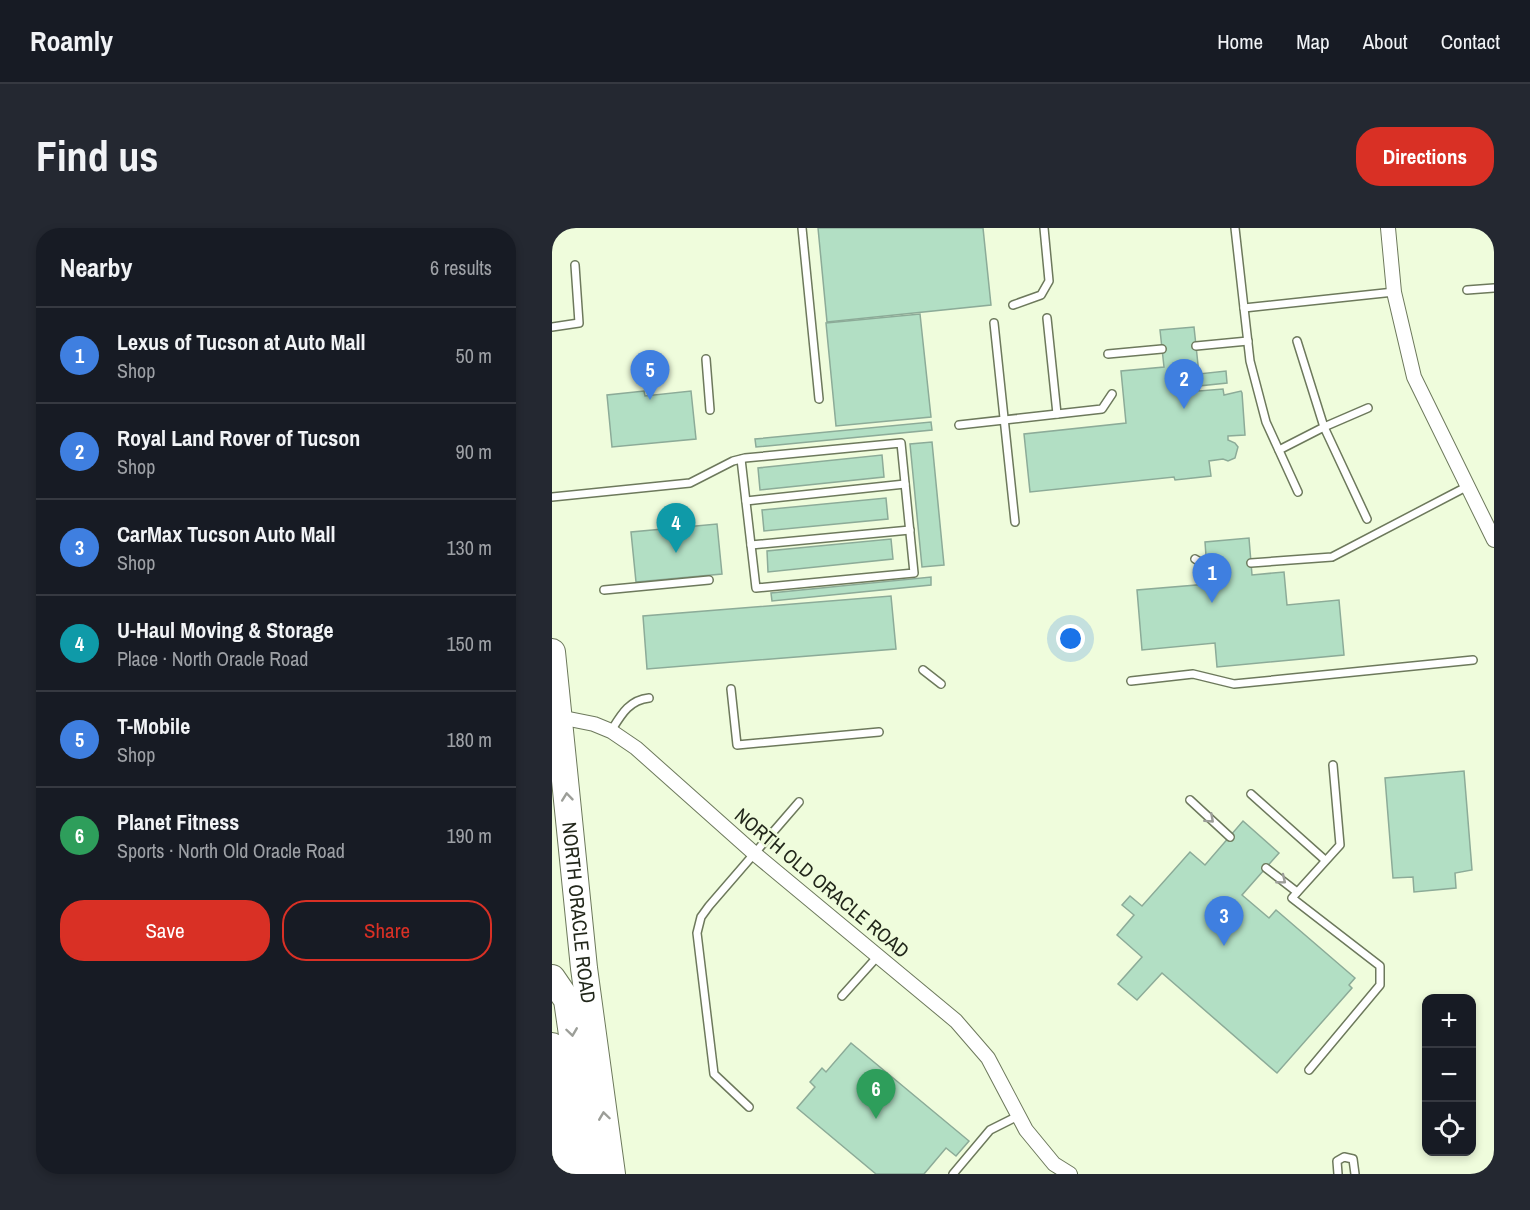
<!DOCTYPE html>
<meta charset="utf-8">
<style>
:root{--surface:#171b24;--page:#242831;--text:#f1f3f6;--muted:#9ea1a6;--line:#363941;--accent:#d93025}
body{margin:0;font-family:"Archivo Narrow",sans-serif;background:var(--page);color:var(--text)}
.controls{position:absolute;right:18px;bottom:18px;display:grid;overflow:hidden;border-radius:12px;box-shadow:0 3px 9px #0003}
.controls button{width:54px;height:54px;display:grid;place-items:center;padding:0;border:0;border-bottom:2px solid var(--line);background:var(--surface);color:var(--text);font:30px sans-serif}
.you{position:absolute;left:519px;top:411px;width:21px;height:21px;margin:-15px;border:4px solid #fff;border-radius:50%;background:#1a73e8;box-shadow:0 0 0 9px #1a73e833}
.badge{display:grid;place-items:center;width:39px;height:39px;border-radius:50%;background:var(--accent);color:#fff;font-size:20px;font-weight:700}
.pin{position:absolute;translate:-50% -50px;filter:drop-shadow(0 2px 3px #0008)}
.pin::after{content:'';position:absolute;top:32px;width:21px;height:18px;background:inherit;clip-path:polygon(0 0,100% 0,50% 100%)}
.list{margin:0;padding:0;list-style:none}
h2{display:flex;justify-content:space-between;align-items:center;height:78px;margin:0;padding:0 24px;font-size:26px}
h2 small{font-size:20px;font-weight:400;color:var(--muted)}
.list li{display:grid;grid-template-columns:39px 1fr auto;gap:18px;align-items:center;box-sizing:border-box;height:96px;padding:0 24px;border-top:2px solid var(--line)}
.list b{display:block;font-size:22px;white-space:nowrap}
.list p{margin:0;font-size:20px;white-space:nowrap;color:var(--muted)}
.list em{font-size:20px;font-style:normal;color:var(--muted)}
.actions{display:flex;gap:12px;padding:18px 24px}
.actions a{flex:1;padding:14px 0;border:2px solid var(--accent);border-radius:24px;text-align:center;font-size:21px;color:var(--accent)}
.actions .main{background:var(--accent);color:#fff}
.icon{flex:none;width:33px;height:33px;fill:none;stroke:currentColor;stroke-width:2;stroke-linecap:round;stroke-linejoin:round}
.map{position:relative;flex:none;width:942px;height:946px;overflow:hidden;border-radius:24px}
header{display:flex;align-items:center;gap:36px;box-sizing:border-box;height:84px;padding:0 30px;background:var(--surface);border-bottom:2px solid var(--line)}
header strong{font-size:28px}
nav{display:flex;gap:33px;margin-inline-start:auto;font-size:21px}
.intro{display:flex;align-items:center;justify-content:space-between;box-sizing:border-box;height:144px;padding:0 36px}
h1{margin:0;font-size:42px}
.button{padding:15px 27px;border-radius:24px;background:var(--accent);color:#fff;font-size:21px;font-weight:700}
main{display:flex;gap:36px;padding:0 36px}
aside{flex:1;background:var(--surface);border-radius:24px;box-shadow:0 3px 9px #0003}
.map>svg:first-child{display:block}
.building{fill:#b2dfc4;stroke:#8cab98;stroke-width:1.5}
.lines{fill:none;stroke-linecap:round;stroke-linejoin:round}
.lane-casing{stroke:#6d795c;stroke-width:10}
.street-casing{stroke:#6d795c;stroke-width:16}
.highway-casing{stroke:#6d795c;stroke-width:28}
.lane{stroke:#fff;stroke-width:7}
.street{stroke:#fff;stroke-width:14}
.highway{stroke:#fff;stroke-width:26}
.oneway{stroke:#9c9e98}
.labels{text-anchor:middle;stroke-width:5;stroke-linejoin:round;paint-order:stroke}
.street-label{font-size:20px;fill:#22271b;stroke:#effcdc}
</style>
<header>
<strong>Roamly</strong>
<nav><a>Home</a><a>Map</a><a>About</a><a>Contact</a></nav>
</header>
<div class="intro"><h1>Find us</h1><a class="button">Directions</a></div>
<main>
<aside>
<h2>Nearby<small>6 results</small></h2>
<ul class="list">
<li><span class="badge" style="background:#3f7fe0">1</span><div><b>Lexus of Tucson at Auto Mall</b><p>Shop</p></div><em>50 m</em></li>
<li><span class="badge" style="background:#3f7fe0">2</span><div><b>Royal Land Rover of Tucson</b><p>Shop</p></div><em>90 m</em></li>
<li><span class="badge" style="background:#3f7fe0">3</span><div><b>CarMax Tucson Auto Mall</b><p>Shop</p></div><em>130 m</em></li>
<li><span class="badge" style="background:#0f9aa8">4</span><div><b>U-Haul Moving &amp; Storage</b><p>Place · North Oracle Road</p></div><em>150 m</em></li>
<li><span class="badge" style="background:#3f7fe0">5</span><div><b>T-Mobile</b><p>Shop</p></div><em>180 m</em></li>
<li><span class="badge" style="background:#2e9e5b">6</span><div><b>Planet Fitness</b><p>Sports · North Old Oracle Road</p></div><em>190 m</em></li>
</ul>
<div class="actions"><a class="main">Save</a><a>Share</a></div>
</aside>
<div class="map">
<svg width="942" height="946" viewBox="0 0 942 946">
<rect width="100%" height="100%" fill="#effcdc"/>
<g class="building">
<path d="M 266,0 L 431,0 L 439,77 L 275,94 Z"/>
<path d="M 368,86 L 379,189 L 284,198 L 274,95 Z"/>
<path d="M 642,99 L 647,146 L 674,143 L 675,155 L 647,158 L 647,163 L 671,161 L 672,167 L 689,163 L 690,165 L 693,207 L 676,208 L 676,212 L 683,215 L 686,219 L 683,230 L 676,233 L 671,231 L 657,233 L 659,248 L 623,252 L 622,249 L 478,264 L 472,206 L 574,195 L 569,143 L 612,139 L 608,102 Z"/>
<path d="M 92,163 L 93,168 L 139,163 L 144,211 L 60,219 L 55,167 Z"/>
<path d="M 379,194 L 380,202 L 204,219 L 203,211 Z"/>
<path d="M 380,214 L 392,337 L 370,339 L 358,216 Z"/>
<path d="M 330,227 L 332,249 L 208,262 L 206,240 Z"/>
<path d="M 334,270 L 336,291 L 212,303 L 210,282 Z"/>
<path d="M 165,296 L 170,346 L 84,354 L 79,304 Z"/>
<path d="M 697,310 L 700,347 L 732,344 L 735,377 L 787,372 L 792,427 L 665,439 L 663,415 L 590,422 L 585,362 L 656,356 L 653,314 Z"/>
<path d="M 339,311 L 341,331 L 216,344 L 215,323 Z"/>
<path d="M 379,349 L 379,357 L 220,373 L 219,365 Z"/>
<path d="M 339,368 L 344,421 L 95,441 L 91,388 Z"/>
<path d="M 912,543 L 920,642 L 903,645 L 904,660 L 862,664 L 861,649 L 841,650 L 833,550 Z"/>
<path d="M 691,593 L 727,625 L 690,667 L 717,690 L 724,682 L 803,750 L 797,757 L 800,760 L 725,845 L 610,745 L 585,772 L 566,756 L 590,729 L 565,707 L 582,687 L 570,677 L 578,668 L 590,678 L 638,624 L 653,637 Z"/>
<path d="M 299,815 L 417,913 L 404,928 L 394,920 L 372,946 L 324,946 L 245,880 L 263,859 L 258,854 L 270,840 L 274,844 Z"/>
</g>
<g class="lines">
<g class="lane-casing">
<g id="lane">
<path d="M 250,0 L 267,171"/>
<path d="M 683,0 L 692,80 L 842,64"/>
<path d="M 915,62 L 942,60"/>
<path d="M 461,77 L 489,67 L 497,53 L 492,0"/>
<path d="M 692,80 L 698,133 L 714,194 L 746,264"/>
<path d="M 495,90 L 505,186"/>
<path d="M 442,95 L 463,294"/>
<path d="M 0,99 L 27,95 L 23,37"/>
<path d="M 745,113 L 772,199 L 816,180"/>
<path d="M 644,118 L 696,113"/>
<path d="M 556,126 L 610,121"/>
<path d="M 154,131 L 158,182"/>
<path d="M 407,197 L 550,181 L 560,166"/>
<path d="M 727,222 L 772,199 L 815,291"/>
<path d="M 0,269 L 138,255 L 181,233 L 193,230 L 349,215 L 362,345 L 204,360 L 189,231"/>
<path d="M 194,273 L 353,256"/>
<path d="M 199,317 L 358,302"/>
<path d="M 643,331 L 655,338"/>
<path d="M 699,335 L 780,329 L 916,258"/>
<path d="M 52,362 L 157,352"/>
<path d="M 371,442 L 389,456"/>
<path d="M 579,453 L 641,446 L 682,456 L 921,432"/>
<path d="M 179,461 L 185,517 L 327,504"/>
<path d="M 59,503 C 69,487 77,472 97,470"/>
<path d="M 699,566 L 773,632"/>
<path d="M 638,572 L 678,609"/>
<path d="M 714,640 L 745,664"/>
<path d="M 290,768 L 326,728"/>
<path d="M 757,842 L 828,757 L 828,738 L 740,670 L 788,617 L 781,537"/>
<path d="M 197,879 L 162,846 L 145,705 L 149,689 L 157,678 L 247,574"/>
<path d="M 401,946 L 438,902 L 466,888"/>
<path d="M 786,946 L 785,933 L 792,929 L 801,931 L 803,946"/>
</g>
</g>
<g class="street-casing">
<g id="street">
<path d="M 836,0 L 842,64 L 862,149 L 942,312"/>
<path d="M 2,488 L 42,496 L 59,503 L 84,520 L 203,626 L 404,793 L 436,830 L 474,902 L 502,936 L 518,946"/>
</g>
</g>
<g class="highway-casing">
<g id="highway">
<path id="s1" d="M 0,424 L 32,740 L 60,946"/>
<path d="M 0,750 L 15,772 L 40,946"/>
<path d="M 0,818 L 15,946"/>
</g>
</g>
<use href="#lane" class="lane"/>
<use href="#street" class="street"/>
<use href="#highway" class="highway"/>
</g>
<defs><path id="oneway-chevron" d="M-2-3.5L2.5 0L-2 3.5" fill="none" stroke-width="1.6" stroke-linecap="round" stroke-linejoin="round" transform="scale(1.5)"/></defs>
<g class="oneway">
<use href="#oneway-chevron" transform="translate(15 569) rotate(-96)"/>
<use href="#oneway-chevron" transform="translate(658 591) rotate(42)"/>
<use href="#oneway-chevron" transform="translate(730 652) rotate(39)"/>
<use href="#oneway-chevron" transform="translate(20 804) rotate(82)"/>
<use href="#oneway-chevron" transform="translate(52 888) rotate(-98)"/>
</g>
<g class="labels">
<g class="street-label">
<text transform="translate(270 655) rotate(40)" y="7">NORTH OLD ORACLE ROAD</text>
<text dy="7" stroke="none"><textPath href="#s1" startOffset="262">NORTH ORACLE ROAD</textPath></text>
</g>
</g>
</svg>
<div class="controls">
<button>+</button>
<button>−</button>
<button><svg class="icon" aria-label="locate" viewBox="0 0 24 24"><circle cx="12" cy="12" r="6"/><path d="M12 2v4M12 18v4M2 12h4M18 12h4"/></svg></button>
</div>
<div class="you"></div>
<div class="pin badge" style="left:660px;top:375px;background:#3f7fe0">1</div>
<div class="pin badge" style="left:632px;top:181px;background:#3f7fe0">2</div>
<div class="pin badge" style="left:672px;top:718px;background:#3f7fe0">3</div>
<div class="pin badge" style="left:124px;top:325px;background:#0f9aa8">4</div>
<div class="pin badge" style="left:98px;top:172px;background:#3f7fe0">5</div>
<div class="pin badge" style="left:324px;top:891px;background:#2e9e5b">6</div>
</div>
</main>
